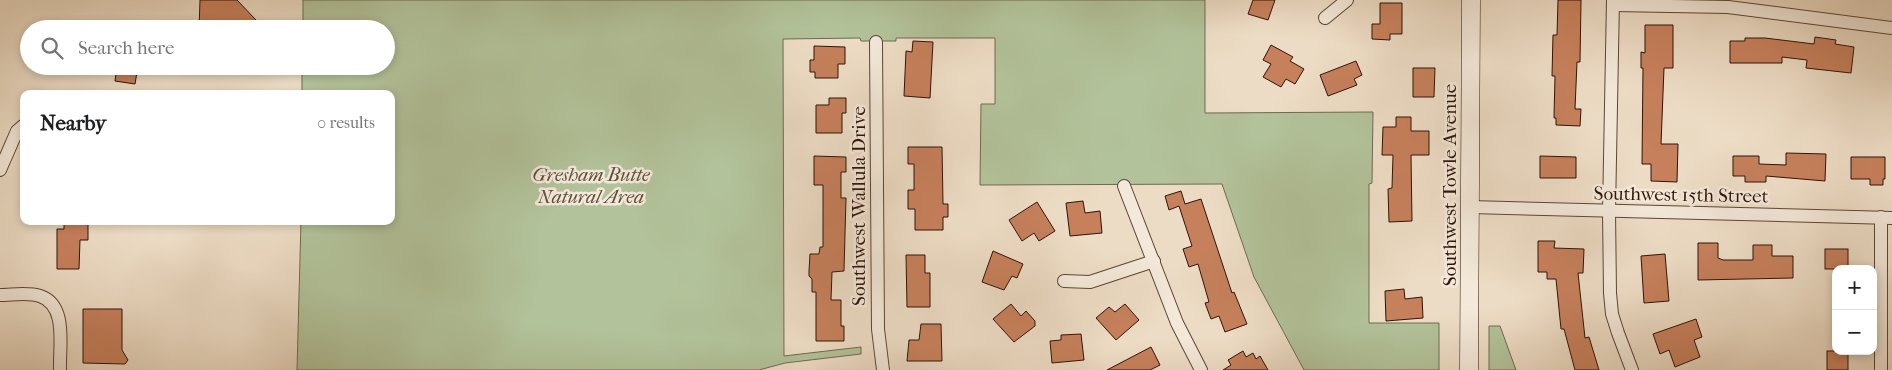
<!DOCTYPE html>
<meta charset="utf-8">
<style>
:root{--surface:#fff;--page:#f2f2f2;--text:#202124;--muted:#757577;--line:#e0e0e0}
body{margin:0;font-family:"IM FELL French Canon",serif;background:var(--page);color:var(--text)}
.controls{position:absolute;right:15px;bottom:15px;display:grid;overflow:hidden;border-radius:10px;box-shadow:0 2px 8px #0003}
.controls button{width:45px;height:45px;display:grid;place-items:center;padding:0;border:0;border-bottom:1px solid var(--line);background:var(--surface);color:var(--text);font:25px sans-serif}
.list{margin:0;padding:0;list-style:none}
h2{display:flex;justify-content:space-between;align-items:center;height:65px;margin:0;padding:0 20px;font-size:21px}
h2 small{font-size:16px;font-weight:400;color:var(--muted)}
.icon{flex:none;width:28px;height:28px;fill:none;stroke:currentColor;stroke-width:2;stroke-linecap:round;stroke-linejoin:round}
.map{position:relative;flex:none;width:1892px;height:370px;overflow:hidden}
.search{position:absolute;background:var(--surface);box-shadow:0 2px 8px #0003;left:20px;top:20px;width:375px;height:55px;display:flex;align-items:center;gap:12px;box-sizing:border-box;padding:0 18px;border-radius:28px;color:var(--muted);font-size:19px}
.panel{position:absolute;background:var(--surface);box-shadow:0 2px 8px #0003;left:20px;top:90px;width:375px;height:135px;border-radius:10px}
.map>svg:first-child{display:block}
.green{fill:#b2c29a;stroke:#706a51}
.building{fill:#c6805c;stroke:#2e1308}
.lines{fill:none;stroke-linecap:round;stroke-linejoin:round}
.street-casing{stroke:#5e4537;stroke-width:14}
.secondary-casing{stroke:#2e1308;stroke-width:19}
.street{stroke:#f3e8d9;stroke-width:12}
.secondary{stroke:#f3e8d9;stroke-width:18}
.labels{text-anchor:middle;stroke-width:5;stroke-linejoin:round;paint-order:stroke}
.park-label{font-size:19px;font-style:italic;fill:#5c503b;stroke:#f3e8d9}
.street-label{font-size:19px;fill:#2e1308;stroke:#f3e8d9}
</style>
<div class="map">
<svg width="1892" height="370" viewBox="0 0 1892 370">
<rect width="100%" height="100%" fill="#eddcc5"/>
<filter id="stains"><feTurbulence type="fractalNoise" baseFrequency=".004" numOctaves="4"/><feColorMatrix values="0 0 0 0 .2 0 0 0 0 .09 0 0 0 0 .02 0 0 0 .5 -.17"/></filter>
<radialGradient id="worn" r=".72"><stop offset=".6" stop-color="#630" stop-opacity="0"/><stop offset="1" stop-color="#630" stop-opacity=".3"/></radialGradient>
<g class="green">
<path d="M 303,0 L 1205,0 L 1205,113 L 1373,112 L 1372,183 L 1369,184 L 1369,323 L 1439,323 L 1439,370 L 1304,370 L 1254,277 L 1222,184 L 980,185 L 981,104 L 995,104 L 995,38 L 896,38 L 896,41 L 861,41 L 860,38 L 783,39 L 784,356 L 861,347 L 861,354 L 785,363 L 759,370 L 297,370 L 301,221 L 391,221 L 391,94 L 302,94 L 302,66 L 386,66 L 386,29 L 303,29 Z"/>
<path d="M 1489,326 L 1500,326 L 1516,370 L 1489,370 Z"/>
</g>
<g class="building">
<path d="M 200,0 L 237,0 L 256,20 L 256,29 L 199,29 Z"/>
<path d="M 1253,0 L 1275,0 L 1268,20 L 1248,14 Z"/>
<path d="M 1558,0 L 1581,0 L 1580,62 L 1577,62 L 1575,109 L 1581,109 L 1580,126 L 1556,125 L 1556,118 L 1554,118 L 1555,76 L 1552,76 L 1553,35 L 1557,35 Z"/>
<path d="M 1380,3 L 1402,3 L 1402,34 L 1390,34 L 1390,40 L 1372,39 L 1372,24 L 1380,24 Z"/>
<path d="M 1645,25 L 1673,25 L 1673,68 L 1664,68 L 1661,144 L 1678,144 L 1677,182 L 1651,181 L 1651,164 L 1642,164 L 1643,68 L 1641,68 L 1641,52 L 1645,53 Z"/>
<path d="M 1815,37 L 1836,40 L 1835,44 L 1854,47 L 1851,73 L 1806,68 L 1807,60 L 1782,57 L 1782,63 L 1730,63 L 1730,41 L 1745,41 L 1745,38 L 1765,38 L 1814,44 Z"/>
<path d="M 913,41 L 933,42 L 930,98 L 904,96 L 906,51 L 912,52 Z"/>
<path d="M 1271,45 L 1293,57 L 1290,61 L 1304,69 L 1295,84 L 1286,79 L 1281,87 L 1263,77 L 1271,64 L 1263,60 Z"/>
<path d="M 814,46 L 845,47 L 845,64 L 838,64 L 838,78 L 815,78 L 815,72 L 810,72 L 810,60 L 814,60 Z"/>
<path d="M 1356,61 L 1362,75 L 1354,79 L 1357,85 L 1328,96 L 1320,75 Z"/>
<path d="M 117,66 L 138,66 L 135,84 L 115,81 Z"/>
<path d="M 1413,68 L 1435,68 L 1434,97 L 1413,97 Z"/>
<path d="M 829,98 L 846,98 L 846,113 L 842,113 L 842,133 L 816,133 L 816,105 L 829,105 Z"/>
<path d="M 1396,117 L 1411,117 L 1411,131 L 1429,131 L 1429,155 L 1411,155 L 1412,221 L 1389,222 L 1388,189 L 1392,188 L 1393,155 L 1382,155 L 1383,127 L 1396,127 Z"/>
<path d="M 908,147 L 942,147 L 943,204 L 948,204 L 948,217 L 943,217 L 943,230 L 915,230 L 915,209 L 908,209 L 908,190 L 914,190 L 914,164 L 908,164 Z"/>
<path d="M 1786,153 L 1826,154 L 1825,181 L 1766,176 L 1766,182 L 1745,182 L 1745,176 L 1733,176 L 1733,156 L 1759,156 L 1759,164 L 1786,165 Z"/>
<path d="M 814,156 L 846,157 L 846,172 L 841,172 L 841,198 L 846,198 L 844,271 L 832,272 L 831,300 L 841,300 L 841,326 L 844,326 L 844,341 L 816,341 L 816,292 L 812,292 L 812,279 L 809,276 L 809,271 L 810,254 L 819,254 L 820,247 L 823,247 L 823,185 L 814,185 Z"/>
<path d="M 1540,156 L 1576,157 L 1576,178 L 1540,178 Z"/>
<path d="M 1851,157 L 1885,157 L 1885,179 L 1883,179 L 1883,185 L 1870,185 L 1870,179 L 1851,179 Z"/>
<path d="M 1181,191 L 1185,204 L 1201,199 L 1232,293 L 1234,292 L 1247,324 L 1225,332 L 1219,316 L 1211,319 L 1205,303 L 1209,302 L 1198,264 L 1189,267 L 1183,249 L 1192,246 L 1179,206 L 1169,210 L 1165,196 Z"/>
<path d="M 1083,201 L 1085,213 L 1100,211 L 1102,233 L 1070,236 L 1066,203 Z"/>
<path d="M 1037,202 L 1055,231 L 1039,241 L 1034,233 L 1022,241 L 1009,220 Z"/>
<path d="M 64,221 L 88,221 L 88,240 L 80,240 L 79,269 L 57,269 L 57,229 L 64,229 Z"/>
<path d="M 1538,241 L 1555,241 L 1554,248 L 1584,249 L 1583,273 L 1578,273 L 1585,338 L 1589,337 L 1599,370 L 1575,370 L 1564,329 L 1561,329 L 1556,279 L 1547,279 L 1547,272 L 1538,272 Z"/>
<path d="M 1698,243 L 1718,243 L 1718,258 L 1723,260 L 1753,260 L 1753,245 L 1772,245 L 1772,256 L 1793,256 L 1793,278 L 1698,280 Z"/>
<rect x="1825" y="249" width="23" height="20"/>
<path d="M 993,251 L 1023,264 L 1017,278 L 1012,276 L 1004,290 L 982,282 Z"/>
<path d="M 1665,254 L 1669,301 L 1644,303 L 1641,256 Z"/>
<path d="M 906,255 L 925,255 L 925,273 L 930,273 L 930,307 L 907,307 Z"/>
<path d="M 1404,289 L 1405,299 L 1422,297 L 1423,318 L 1386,321 L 1385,291 Z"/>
<path d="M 1011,304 L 1021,316 L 1026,311 L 1035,321 L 1035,326 L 1014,342 L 993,319 Z"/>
<path d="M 1125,304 L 1139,320 L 1116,340 L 1096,318 L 1109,307 L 1115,312 Z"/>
<path d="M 83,309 L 122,309 L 122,350 L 128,360 L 125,364 L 83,363 Z"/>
<path d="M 1696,319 L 1702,337 L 1694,340 L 1700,357 L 1675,367 L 1669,350 L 1660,354 L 1653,334 Z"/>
<path d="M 921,324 L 941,324 L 942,361 L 907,361 L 909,340 L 919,340 Z"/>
<path d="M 1081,334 L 1084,360 L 1052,363 L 1050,341 L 1061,340 L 1061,335 Z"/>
<path d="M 1151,347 L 1160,365 L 1150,370 L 1107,370 Z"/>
<path d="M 1243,351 L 1246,357 L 1253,353 L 1256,359 L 1260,356 L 1268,370 L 1223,370 L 1231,365 L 1228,360 Z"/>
<rect x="1827" y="351" width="21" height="19"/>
</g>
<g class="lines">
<g class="street-casing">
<g id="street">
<path d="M 1613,0 L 1609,211 L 1610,293 L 1612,314 L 1618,333 L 1632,370"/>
<path d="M 1613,5 L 1728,7 L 1892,28"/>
<path d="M 1325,18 L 1347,0"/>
<path d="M 876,42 L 878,329 L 883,370"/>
<path d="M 0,170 L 17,131 L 24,125"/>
<path d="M 1124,186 L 1177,323 L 1201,370"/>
<path d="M 1470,207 L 1892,218"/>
<path d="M 1881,217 L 1881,370"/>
<path d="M 1064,281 L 1090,282 L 1154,261"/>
<path d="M 0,295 C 12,295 28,292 40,296 C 68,305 59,347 60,370"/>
</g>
</g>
<g class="secondary-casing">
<path id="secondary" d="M 1469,370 L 1471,0"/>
</g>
<use href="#street" class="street"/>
<use href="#secondary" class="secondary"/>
</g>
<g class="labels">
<g class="park-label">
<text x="591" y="181">Gresham Butte<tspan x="591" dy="22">Natural Area</tspan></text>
</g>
<g class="street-label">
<text transform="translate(1449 185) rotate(-90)" y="7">Southwest Towle Avenue</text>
<text transform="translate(1681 194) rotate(1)" y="7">Southwest 15th Street</text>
<text transform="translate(858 206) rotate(-90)" y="7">Southwest Wallula Drive</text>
</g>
</g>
<rect width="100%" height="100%" filter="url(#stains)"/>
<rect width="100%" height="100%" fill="url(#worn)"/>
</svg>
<div class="controls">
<button>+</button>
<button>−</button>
</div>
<div class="search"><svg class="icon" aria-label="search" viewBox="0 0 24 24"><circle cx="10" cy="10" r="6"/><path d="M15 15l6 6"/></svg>Search here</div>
<section class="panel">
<h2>Nearby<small>0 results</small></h2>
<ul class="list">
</ul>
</section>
</div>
